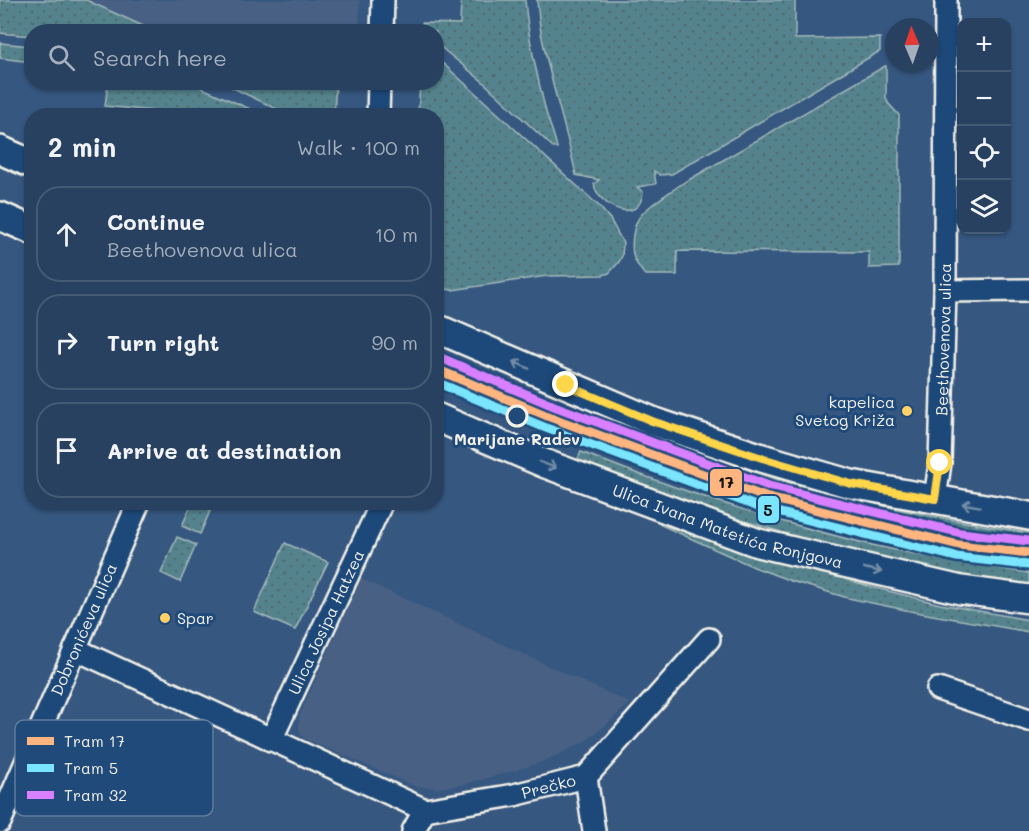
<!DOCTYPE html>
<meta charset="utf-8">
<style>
:root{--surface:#284160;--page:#344c69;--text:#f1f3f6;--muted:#a5afbd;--line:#445a75}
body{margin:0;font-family:Mali,sans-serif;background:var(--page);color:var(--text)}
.controls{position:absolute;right:18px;top:18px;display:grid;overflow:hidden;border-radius:12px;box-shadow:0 2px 4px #0004}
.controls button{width:54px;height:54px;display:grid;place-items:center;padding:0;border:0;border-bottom:2px solid var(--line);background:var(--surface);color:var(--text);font:30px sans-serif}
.compass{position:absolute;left:885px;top:18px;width:54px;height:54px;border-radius:50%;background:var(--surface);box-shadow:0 2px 4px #0004;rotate:358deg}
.stop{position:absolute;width:18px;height:18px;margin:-14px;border:4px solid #ffd54a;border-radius:50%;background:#fff}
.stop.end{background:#ffd54a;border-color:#fff;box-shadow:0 2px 6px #0008}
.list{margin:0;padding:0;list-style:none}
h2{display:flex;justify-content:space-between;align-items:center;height:78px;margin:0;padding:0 24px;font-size:26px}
h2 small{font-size:20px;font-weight:400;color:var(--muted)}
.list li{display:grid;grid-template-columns:39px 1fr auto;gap:18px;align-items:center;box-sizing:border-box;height:96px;margin:0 12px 12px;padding:0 12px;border:2px solid var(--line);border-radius:24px}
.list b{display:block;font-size:22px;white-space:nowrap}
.list p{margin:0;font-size:20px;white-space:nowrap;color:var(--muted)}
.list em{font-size:20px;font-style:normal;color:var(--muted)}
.icon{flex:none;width:33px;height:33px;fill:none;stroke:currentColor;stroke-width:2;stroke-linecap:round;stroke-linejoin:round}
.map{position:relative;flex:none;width:1029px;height:831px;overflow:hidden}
.search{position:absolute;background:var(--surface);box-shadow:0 2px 4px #0004;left:24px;top:24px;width:420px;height:66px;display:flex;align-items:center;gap:15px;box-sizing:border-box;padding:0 21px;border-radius:24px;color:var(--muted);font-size:22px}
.panel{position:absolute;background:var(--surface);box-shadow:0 2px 4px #0004;left:24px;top:108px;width:420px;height:402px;border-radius:24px}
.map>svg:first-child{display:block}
.built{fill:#466084}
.grass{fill:url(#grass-dots);stroke:#a4baba;stroke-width:1.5}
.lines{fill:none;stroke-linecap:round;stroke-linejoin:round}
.minor-casing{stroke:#f4f1e8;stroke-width:26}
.tertiary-casing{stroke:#f4f1e8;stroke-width:32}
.minor{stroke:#1f4a7a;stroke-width:21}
.tertiary{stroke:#1f4a7a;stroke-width:27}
.tram-1-casing{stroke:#1f4a7a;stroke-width:14}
.tram-2-casing{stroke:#1f4a7a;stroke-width:14}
.tram-3-casing{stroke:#1f4a7a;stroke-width:14}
.tram-1{stroke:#ffb580;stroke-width:9}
.tram-2{stroke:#7ae5fd;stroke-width:9}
.tram-3{stroke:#d880ff;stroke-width:9}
.oneway{stroke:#748da6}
.route{stroke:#ffd54a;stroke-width:8}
.poi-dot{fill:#ffd166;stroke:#1f4a7a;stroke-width:2}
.stop-dot{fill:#1f4a7a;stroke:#f4f1e8;stroke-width:3}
.labels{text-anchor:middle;stroke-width:6;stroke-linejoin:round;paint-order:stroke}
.street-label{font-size:16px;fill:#f4f1e8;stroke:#1f4a7a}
.poi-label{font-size:16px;fill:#f4f1e8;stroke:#1f4a7a;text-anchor:end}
.stop-label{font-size:16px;font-weight:bold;fill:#f4f1e8;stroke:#1f4a7a}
.key{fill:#1f4a7a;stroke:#5f7c9b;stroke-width:1.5}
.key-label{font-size:16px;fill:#f4f1e8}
.line-badge{stroke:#1f4a7a;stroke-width:2}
.pale-badge-label{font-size:16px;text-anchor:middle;font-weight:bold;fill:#111}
</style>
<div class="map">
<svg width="1029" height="831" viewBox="0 0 1029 831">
<defs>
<pattern id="grass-dots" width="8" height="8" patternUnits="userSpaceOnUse" patternTransform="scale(1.5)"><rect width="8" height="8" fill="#54838d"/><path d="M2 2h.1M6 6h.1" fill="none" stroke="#506b71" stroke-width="1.8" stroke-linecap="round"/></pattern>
</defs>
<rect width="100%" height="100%" fill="#365780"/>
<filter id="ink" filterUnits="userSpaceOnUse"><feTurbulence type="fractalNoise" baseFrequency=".0167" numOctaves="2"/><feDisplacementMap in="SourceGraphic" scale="12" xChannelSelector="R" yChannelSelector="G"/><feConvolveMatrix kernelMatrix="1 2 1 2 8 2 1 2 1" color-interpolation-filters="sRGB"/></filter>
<g filter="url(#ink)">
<g class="built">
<path d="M 86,0 L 360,0 L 359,31 L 154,31 Z"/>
<path d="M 360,578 L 612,695 L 630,703 L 605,726 L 584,742 L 556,756 L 531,766 L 466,784 L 438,788 L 417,787 L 305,739 L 301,735 L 299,729 L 299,717 Z"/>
</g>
<g class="grass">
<path d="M 0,0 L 86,0 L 154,31 L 32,32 L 31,36 L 0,33 Z"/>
<path d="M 461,0 L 525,0 C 528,37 537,75 546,112 C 549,123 555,136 557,148 L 554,148 L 482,81 L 437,44 L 436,32 L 423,31 L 422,23 L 460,24 Z"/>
<path d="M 537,0 L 795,0 L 795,39 L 880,38 L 880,51 L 672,174 L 660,175 L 654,171 L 656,184 L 637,187 L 643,192 C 640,226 598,207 594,184 L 599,180 L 576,175 C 566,127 550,81 541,32 C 539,22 538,11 537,0 Z"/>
<path d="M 0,43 L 31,46 L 31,62 L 0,58 Z"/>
<path d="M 437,58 L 599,206 L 610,219 L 623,243 L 622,256 L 619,262 L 609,273 L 603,275 L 547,276 L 452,290 L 446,289 L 437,284 L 436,116 L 418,115 L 420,83 L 436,82 Z"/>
<path d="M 885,66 L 886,66 L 886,97 L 888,103 L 899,115 L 899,267 L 869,268 L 869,252 L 677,251 L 677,275 L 645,275 C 640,269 635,263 633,255 C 631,242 633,223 642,214 C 653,202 667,194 680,185 Z"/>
<path d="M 108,83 L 191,83 L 264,115 L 192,115 L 105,106 Z"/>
<path d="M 223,83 L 336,83 L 334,115 L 289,115 Z"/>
<path d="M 591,412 C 644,434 698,454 753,472 C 843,500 936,518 1029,533 L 1029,547 L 941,531 L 789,496 L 721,475 L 585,426 Z"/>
<path d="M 581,452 C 676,490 773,521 872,545 C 924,557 977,565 1029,573 L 1029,589 L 925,570 L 791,535 L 725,515 L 577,461 Z"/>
<path d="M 192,503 L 197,503 L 211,509 L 200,534 L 182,526 Z"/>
<path d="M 659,524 L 872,587 L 940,604 L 1029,620 L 1029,632 L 915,612 L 848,598 L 791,581 L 754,567 Z"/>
<path d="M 177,537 L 196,545 L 180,582 L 161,573 Z"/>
<path d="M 285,543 L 328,562 L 295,630 L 254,612 Z"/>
</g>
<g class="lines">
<g class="minor-casing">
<g id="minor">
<path d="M 382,32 L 383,0"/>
<path d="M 378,116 L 379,82"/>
<path d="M 945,291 L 1029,290"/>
<path id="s1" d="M 935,499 L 940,463 L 945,291 L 946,0"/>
<path d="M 75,649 L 425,810"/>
<path d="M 938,689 L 1029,720"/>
<path id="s2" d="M 271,740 L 382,502"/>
<path d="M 586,777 L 594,831"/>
<path id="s3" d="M 0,822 L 139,502"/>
<path id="s4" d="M 413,831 L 425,810 L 514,795 L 586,777 L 709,639"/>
</g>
</g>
<g class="tertiary-casing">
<g id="tertiary">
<path d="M 0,150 L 32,164"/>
<path d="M 0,216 L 32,230"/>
<path d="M 436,328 L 652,421 L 762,458 L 851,484 L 1029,516"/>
<path id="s5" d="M 436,417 L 546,464 L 758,543 L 961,590 L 1029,599"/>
</g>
</g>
<use href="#minor" class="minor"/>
<use href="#tertiary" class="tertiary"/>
<g class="tram-1-casing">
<path id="tram-1" d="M 436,369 L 550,417 L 765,497 L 959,545 L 1029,553"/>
</g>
<g class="tram-2-casing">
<path id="tram-2" d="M 436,382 L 546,428 L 761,508 L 956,557 L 1028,565"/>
</g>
<g class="tram-3-casing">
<path id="tram-3" d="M 441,358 L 554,406 L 769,486 L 961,533 L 1029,541"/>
</g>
<use href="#tram-1" class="tram-1"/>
<use href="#tram-2" class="tram-2"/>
<use href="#tram-3" class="tram-3"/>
</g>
<defs><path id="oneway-shaft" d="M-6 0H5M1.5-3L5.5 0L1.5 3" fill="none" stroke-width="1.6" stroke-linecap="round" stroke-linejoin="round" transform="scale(1.5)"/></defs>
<g class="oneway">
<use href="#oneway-shaft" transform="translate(521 365) rotate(-156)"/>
<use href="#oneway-shaft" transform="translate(548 465) rotate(21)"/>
<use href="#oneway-shaft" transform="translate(971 505) rotate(-170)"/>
<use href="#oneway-shaft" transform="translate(873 570) rotate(13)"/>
</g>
</g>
<g class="lines" filter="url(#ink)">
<path class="route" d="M 566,385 L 652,421 L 762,458 L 851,484 L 935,499 L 940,463"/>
</g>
<g class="poi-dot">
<circle cx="907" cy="411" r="6"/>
<circle cx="165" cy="618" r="6"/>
</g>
<circle class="stop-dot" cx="517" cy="416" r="10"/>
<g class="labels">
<g class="street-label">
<text dy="6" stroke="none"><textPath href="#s1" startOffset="160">Beethovenova ulica</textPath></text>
<text dy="6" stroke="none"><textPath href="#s5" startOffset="312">Ulica Ivana Matetića Ronjgova</textPath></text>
<text dy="6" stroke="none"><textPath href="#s2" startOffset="130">Ulica Josipa Hatzea</textPath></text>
<text dy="6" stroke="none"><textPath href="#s3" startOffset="210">Dobronićeva ulica</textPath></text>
<text dy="6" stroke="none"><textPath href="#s4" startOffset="150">Prečko</textPath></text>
</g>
<g class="poi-label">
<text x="895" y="408">kapelica<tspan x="895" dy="18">Svetog Križa</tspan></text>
<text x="177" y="624" text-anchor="start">Spar</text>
</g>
<g class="stop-label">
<text x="517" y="445">Marijane Radev</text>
</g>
</g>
<rect x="15" y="720" width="198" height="96" rx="9" class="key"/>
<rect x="27" y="737" width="27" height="8" fill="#ffb580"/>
<rect x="27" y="764" width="27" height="8" fill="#7ae5fd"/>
<rect x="27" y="791" width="27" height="8" fill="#d880ff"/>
<g class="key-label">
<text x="64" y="747">Tram 17</text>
<text x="64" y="774">Tram 5</text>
<text x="64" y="801">Tram 32</text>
</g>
<g class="line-badge">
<rect x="709" y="468" width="34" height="29" rx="6" fill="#ffb580"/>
<rect x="757" y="495" width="23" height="29" rx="6" fill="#7ae5fd"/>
</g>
<g class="pale-badge-label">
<text x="726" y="488">17</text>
<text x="768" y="516">5</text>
</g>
</svg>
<div class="controls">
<button>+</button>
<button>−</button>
<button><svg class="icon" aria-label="locate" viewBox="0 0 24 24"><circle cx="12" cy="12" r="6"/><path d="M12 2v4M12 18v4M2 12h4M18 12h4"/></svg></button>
<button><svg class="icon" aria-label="layers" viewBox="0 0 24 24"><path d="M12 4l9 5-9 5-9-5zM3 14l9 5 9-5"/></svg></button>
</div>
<svg class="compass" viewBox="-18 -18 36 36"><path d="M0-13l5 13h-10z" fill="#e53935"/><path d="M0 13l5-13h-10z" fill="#a5afbd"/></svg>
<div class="stop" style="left:940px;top:463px"></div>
<div class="stop end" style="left:566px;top:385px"></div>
<div class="search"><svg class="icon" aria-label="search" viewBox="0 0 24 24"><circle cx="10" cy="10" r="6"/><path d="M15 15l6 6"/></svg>Search here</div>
<section class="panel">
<h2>2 min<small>Walk · 100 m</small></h2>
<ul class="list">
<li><svg class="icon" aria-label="ahead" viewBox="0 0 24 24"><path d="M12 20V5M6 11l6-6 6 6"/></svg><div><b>Continue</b><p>Beethovenova ulica</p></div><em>10 m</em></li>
<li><svg class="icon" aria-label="right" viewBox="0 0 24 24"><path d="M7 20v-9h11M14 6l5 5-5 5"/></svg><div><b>Turn right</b></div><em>90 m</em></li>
<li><svg class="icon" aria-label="arrive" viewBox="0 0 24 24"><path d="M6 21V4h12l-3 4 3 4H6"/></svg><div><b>Arrive at destination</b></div></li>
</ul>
</section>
</div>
